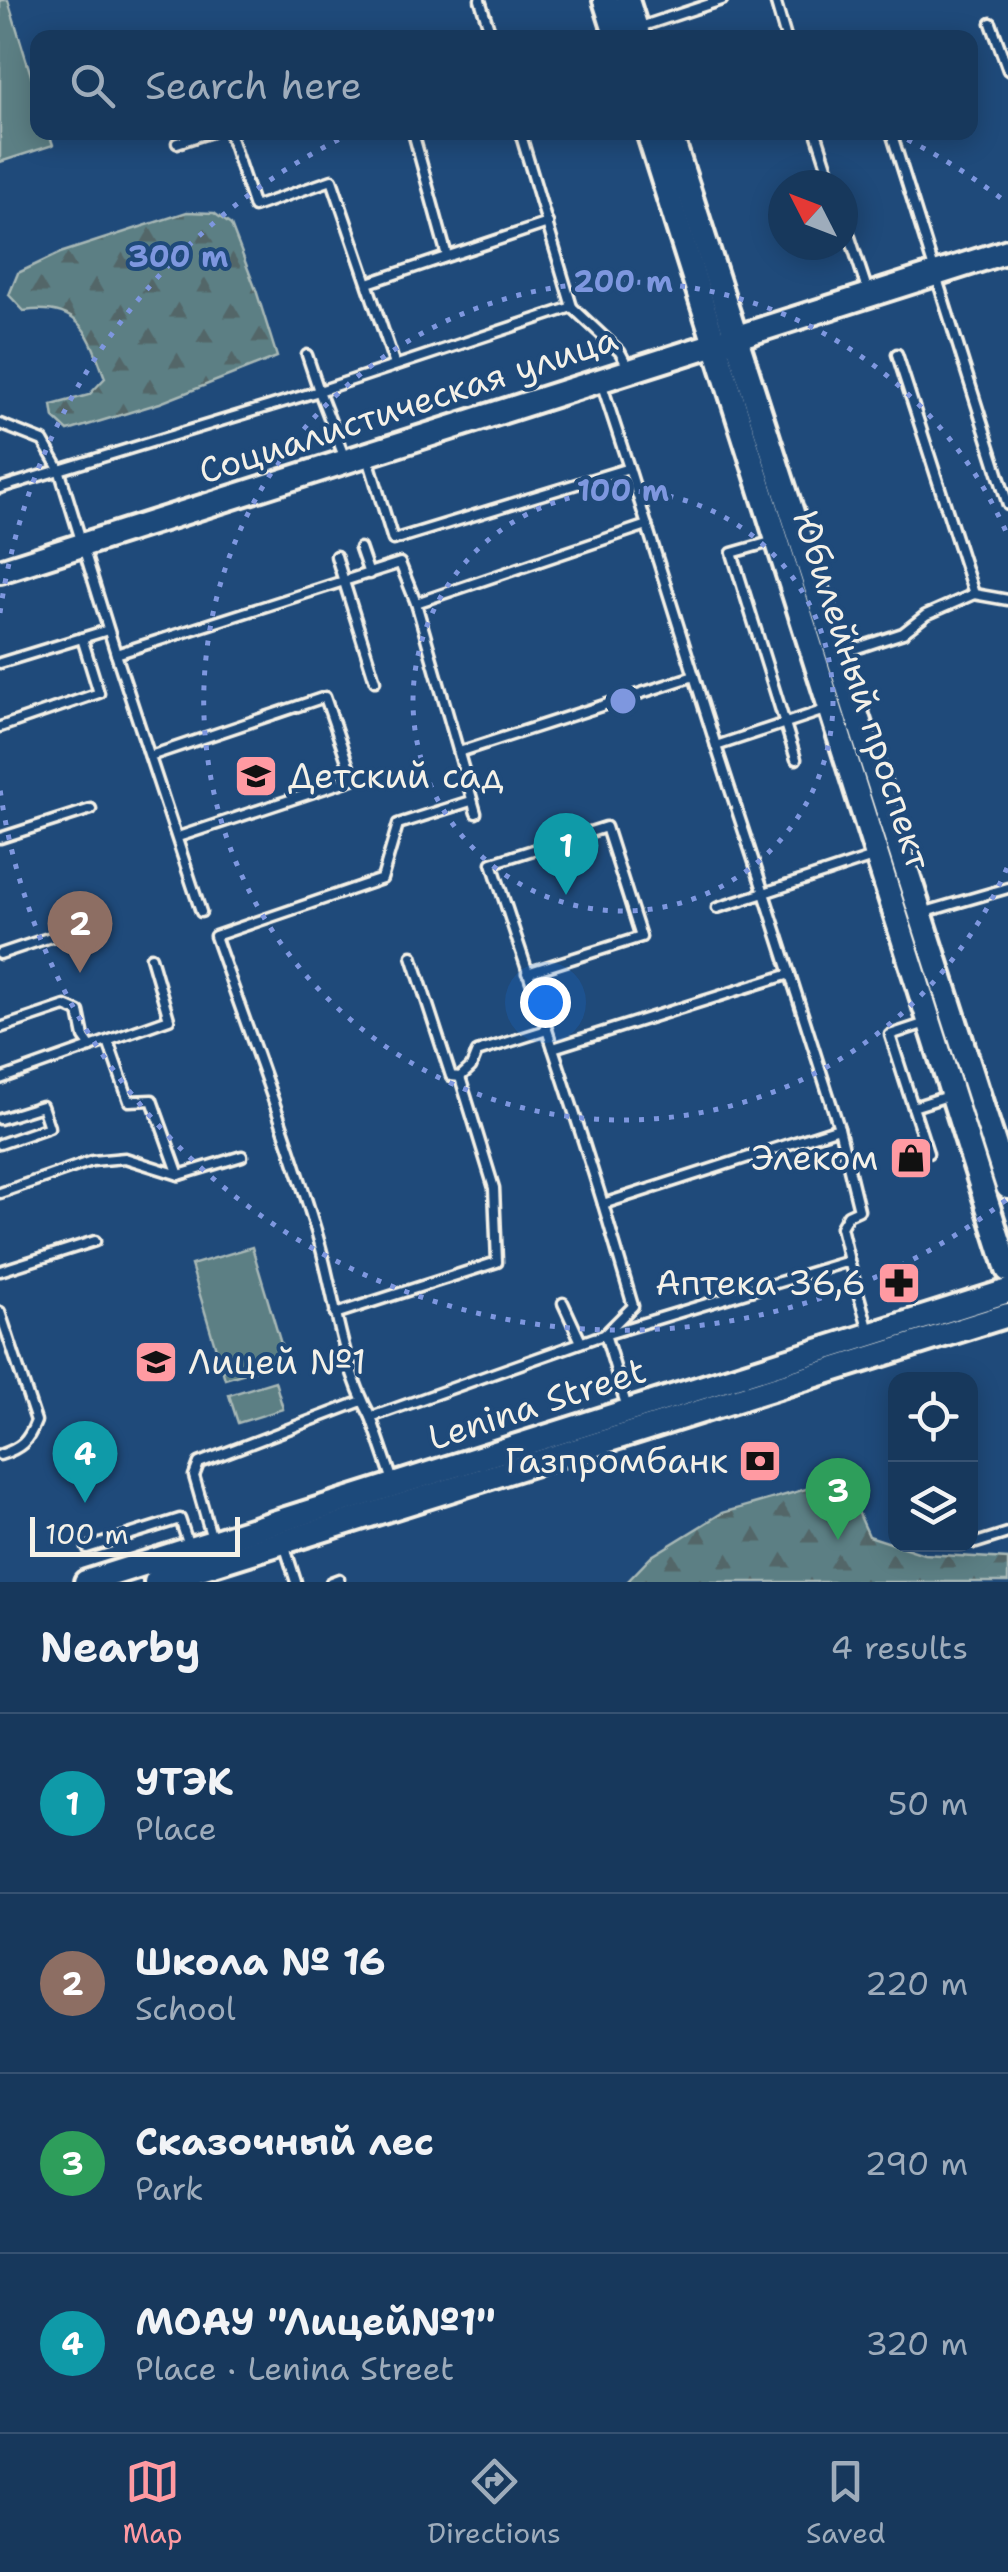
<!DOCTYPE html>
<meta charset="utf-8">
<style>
:root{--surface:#17385c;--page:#203f62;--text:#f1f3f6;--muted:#9eacbb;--line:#365272;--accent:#ff9aa2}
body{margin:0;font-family:"Shantell Sans",sans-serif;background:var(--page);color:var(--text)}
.controls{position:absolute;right:30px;bottom:30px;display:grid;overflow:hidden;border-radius:20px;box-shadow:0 5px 25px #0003}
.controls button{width:90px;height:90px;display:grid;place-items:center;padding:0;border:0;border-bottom:2px solid var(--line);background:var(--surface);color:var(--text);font:50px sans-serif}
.compass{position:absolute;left:768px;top:170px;width:90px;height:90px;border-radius:50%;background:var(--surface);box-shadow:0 5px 25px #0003;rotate:312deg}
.scale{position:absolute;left:30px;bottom:25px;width:210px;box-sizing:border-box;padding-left:10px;border:5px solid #f4f1e8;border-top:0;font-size:28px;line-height:35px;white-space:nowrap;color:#f4f1e8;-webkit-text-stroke:8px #1f4a7a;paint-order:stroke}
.you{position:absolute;left:545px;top:1002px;width:35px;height:35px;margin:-25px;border:8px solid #fff;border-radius:50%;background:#1a73e8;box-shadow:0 0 0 15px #1a73e833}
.badge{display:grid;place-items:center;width:65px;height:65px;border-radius:50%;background:var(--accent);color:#fff;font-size:32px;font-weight:700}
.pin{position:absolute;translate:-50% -82px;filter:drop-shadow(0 2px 5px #0008)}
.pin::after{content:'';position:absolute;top:52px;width:35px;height:30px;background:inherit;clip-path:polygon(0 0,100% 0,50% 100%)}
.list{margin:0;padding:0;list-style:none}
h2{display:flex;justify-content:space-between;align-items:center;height:130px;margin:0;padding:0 40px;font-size:42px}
h2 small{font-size:32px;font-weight:400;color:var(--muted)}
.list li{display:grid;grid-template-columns:65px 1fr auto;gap:30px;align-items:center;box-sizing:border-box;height:180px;padding:0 40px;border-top:2px solid var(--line)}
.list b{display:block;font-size:38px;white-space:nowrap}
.list p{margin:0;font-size:32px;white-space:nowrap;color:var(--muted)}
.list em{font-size:32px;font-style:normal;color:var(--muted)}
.icon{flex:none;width:55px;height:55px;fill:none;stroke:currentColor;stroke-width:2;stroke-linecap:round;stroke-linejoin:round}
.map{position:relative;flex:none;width:1008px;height:1582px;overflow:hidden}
.search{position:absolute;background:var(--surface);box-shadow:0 5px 25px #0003;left:30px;right:30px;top:30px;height:110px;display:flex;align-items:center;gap:25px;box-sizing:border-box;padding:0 35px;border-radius:20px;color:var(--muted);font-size:38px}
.sheet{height:850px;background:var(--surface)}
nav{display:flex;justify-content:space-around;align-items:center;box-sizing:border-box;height:140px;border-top:2px solid var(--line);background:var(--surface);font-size:28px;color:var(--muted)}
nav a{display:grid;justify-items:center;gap:5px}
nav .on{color:var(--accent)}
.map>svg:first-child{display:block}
.green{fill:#5b7f84;stroke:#a8b8b6;stroke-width:2.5}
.forest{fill:url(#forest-firs);stroke:#a8b8b6;stroke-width:2.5}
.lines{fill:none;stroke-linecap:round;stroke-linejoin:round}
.lane-casing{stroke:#f4f1e8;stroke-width:15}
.secondary-casing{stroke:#f4f1e8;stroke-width:30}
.lane{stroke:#1f4a7a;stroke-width:8}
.secondary{stroke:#1f4a7a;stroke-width:22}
.ring{fill:none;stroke:#7e97df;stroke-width:5;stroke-dasharray:5 10}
.labels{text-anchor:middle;stroke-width:8;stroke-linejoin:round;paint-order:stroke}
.street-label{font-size:35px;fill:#f4f1e8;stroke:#1f4a7a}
.poi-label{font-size:35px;fill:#f4f1e8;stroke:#1f4a7a;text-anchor:end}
.centre{fill:#7e97df;stroke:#1f4a7a;stroke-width:5}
.ring-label{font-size:30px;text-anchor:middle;font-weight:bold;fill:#7e97df;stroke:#1f4a7a;stroke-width:8;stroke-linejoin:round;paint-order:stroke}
</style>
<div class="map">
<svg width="1008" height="1582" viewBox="0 0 1008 1582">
<defs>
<pattern id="forest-firs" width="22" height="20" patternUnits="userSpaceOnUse" patternTransform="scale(2.5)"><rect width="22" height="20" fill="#5b7f84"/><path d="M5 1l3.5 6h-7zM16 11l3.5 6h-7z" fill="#536668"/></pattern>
</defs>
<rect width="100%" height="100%" fill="#1f4a7a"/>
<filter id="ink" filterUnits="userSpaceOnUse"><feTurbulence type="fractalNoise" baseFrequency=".01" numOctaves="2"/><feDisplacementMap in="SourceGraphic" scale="20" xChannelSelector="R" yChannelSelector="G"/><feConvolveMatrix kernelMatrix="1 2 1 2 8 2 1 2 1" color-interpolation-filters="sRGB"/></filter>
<g filter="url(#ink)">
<g class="green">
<path d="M 0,0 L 8,0 L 37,95 L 38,132 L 49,133 L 53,145 L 0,162 Z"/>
<path d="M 252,1247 L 286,1361 L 225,1379 L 191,1265 Z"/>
<path d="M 275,1381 L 283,1409 L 238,1423 L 229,1395 Z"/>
</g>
<g class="forest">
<path d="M 187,212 L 214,213 L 231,225 L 256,290 L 277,357 L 160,403 L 68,431 L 54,418 L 52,405 L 89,395 L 105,378 C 88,333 81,303 24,311 L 9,295 L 18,273 L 60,253 Z"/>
<path d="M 820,1485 L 850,1494 L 869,1536 L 924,1554 L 1008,1559 L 1008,1582 L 627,1582 L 652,1556 L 722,1513 Z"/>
</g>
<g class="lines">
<g class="lane-casing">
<g id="lane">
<path d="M 480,0 L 492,38"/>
<path d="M 775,0 L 786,38"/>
<path d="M 991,23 L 1008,70"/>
<path d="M 640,27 L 722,0"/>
<path d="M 229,132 L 254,207 L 332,180 L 395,365"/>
<path d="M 520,132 L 572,307"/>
<path d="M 816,132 L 833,185"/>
<path d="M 891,132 L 1008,505"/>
<path d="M 414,136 L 447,256"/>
<path d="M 177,143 L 211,132"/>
<path d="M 843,216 L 868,292"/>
<path d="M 368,283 L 548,223"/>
<path d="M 601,382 L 629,468"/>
<path d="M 0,424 L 43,441 L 59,469 L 116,654 L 400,563 L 416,603 L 476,813"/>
<path d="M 368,458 L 393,540 L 629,468 L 716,746 L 828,709"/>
<path d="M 345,459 L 319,391 L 572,307 L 620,352 L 628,367"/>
<path d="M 0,488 L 319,391 L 307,355"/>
<path d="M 774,541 L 732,553 L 796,759"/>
<path d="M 360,548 L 369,574"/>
<path d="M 336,556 L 375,681"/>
<path d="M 974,594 L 1008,600"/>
<path d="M 416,603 L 647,525"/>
<path d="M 842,653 L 903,633 L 926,615 L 974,594 L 897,354"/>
<path d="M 116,654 L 201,912"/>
<path d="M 0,663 L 108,630"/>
<path d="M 0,727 L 99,693 L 82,638"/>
<path d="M 716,746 L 764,893 L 873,857"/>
<path d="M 459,752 L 694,676"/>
<path d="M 150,756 L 325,697 L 353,779 L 178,837"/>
<path d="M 471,801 L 398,824 L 382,879 L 215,936 C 250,1035 287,1134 317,1234 C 335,1294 340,1361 371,1417 L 594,1338 L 849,1261 L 869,1331"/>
<path d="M 0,838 L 91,809"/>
<path d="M 717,908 L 764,893 L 790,974"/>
<path d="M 925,912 L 1008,888"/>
<path d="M 0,954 L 54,936"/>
<path d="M 527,973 L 641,937 L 606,827 L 492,863 C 529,977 568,1090 603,1204 L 839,1128"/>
<path d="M 0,1028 L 65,1006 L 79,1012 L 84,1037 L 91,1047"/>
<path d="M 108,1041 L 129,1101 L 152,1100 L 179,1175"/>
<path d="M 553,1048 L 790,974 L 839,1128 L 859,1210 L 848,1215 L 841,1227 L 849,1261"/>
<path d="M 460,1077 L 471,1067 L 477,1052 L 547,1030"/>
<path d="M 0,1079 L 169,1019 L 151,957"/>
<path d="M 913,1107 L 890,1035 L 926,1023"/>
<path d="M 0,1119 L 42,1106 L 49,1127 L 0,1144"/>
<path d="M 928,1153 L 913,1107 L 948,1096"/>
<path d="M 0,1193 L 92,1161 L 125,1158 L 179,1175 L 242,1156"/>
<path d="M 603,1204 L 633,1306 L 605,1334 L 627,1408"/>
<path d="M 0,1271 L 95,1241"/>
<path d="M 563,1303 L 581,1342"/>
<path d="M 0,1312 L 36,1421 C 28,1442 21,1448 0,1455"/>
<path d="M 335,1314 L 497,1262 L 494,1188 L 460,1077 L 451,1076 L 412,956"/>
<path d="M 371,1417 L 394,1484"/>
<path d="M 212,1539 L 194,1476 L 199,1463 L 362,1401"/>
<path d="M 976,1543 L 1008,1533"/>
<path d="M 284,1544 L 296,1582"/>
<path d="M 87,1548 L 180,1519 L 189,1546"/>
<path d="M 331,1582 L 339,1579"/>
</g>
</g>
<g class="secondary-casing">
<g id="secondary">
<path d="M 605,0 L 617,38"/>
<path d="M 627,0 L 639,38"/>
<path d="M 648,132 L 1008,1270"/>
<path d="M 670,132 L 1008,1187"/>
<path d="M 0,571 L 1008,251"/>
<path d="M 86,1582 L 1008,1291"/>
<path d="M 156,1582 L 1008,1315"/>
</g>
</g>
<use href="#lane" class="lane"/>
<use href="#secondary" class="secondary"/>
</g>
</g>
<g class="ring">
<circle cx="623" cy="701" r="210"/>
<path d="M1007 868A419 419 0 1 1 1007 534"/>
<path d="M1006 1200A629 629 0 0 1 0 789M0 613A629 629 0 0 1 352 133M894 133A629 629 0 0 1 1006 202"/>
</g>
<defs>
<g id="school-square" transform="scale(2.25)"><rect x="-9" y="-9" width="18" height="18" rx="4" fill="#ff9aa2" stroke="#1f4a7a"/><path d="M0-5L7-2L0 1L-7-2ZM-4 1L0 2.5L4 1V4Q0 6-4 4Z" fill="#111"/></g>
<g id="shop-square" transform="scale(2.25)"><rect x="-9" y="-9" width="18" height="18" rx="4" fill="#ff9aa2" stroke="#1f4a7a"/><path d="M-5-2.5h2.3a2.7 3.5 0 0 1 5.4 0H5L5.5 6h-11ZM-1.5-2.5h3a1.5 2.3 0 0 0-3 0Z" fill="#111"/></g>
<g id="pharmacy-square" transform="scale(2.25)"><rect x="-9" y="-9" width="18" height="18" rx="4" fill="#ff9aa2" stroke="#1f4a7a"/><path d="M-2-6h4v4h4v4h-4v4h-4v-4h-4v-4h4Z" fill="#111"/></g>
<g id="bank-square" transform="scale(2.25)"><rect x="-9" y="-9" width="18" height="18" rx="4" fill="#ff9aa2" stroke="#1f4a7a"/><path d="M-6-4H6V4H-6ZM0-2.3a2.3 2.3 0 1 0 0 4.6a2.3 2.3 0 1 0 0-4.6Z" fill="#111"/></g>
</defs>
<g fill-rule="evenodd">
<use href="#school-square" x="256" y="776"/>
<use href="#shop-square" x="911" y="1158"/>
<use href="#pharmacy-square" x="899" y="1283"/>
<use href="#school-square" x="156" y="1362"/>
<use href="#bank-square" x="760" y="1461"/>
</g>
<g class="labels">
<g class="street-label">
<text transform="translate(408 405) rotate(-18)" y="12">Социалистическая улица</text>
<text transform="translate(862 690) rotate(72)" y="12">Юбилейный проспект</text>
<text transform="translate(537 1404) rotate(-18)" y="12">Lenina Street</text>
</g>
<g class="poi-label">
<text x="288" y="788" text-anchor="start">Детский сад</text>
<text x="878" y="1170">Элеком</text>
<text x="866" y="1295">Аптека 36,6</text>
<text x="188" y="1374" text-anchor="start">Лицей №1</text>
<text x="728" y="1473">Газпромбанк</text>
</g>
</g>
<circle cx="623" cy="701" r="15" class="centre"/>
<g class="ring-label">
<text x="178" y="267">300 m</text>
<text x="623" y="292">200 m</text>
<text x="623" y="501">100 m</text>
</g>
</svg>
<div class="controls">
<button><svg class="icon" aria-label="locate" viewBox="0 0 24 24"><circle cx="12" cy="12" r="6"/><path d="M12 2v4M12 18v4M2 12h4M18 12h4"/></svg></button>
<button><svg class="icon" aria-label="layers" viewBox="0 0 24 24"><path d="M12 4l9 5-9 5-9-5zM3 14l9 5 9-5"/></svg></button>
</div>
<svg class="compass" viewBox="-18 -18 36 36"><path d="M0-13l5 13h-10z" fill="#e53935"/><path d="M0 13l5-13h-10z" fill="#9eacbb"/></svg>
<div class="scale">100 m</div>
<div class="you"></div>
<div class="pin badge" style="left:566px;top:895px;background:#0f9aa8">1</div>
<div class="pin badge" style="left:80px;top:973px;background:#8d6e63">2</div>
<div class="pin badge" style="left:838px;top:1540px;background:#2e9e5b">3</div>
<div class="pin badge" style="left:85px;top:1503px;background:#0f9aa8">4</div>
<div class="search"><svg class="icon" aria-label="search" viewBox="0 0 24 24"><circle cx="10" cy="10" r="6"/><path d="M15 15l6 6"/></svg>Search here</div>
</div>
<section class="sheet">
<h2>Nearby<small>4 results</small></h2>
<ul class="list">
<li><span class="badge" style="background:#0f9aa8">1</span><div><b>УТЭК</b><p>Place</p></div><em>50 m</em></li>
<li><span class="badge" style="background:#8d6e63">2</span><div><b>Школа № 16</b><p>School</p></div><em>220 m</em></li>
<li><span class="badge" style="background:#2e9e5b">3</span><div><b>Сказочный лес</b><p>Park</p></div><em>290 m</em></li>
<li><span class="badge" style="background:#0f9aa8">4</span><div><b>МОАУ &quot;Лицей№1&quot;</b><p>Place · Lenina Street</p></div><em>320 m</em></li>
</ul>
</section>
<nav>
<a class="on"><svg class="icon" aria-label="map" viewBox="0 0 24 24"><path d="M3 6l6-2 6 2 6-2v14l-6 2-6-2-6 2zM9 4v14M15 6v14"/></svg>Map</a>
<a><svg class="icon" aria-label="directions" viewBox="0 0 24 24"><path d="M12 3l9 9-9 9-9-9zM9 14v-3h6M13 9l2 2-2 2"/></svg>Directions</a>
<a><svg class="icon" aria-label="saved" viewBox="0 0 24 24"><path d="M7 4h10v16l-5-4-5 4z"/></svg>Saved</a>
</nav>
